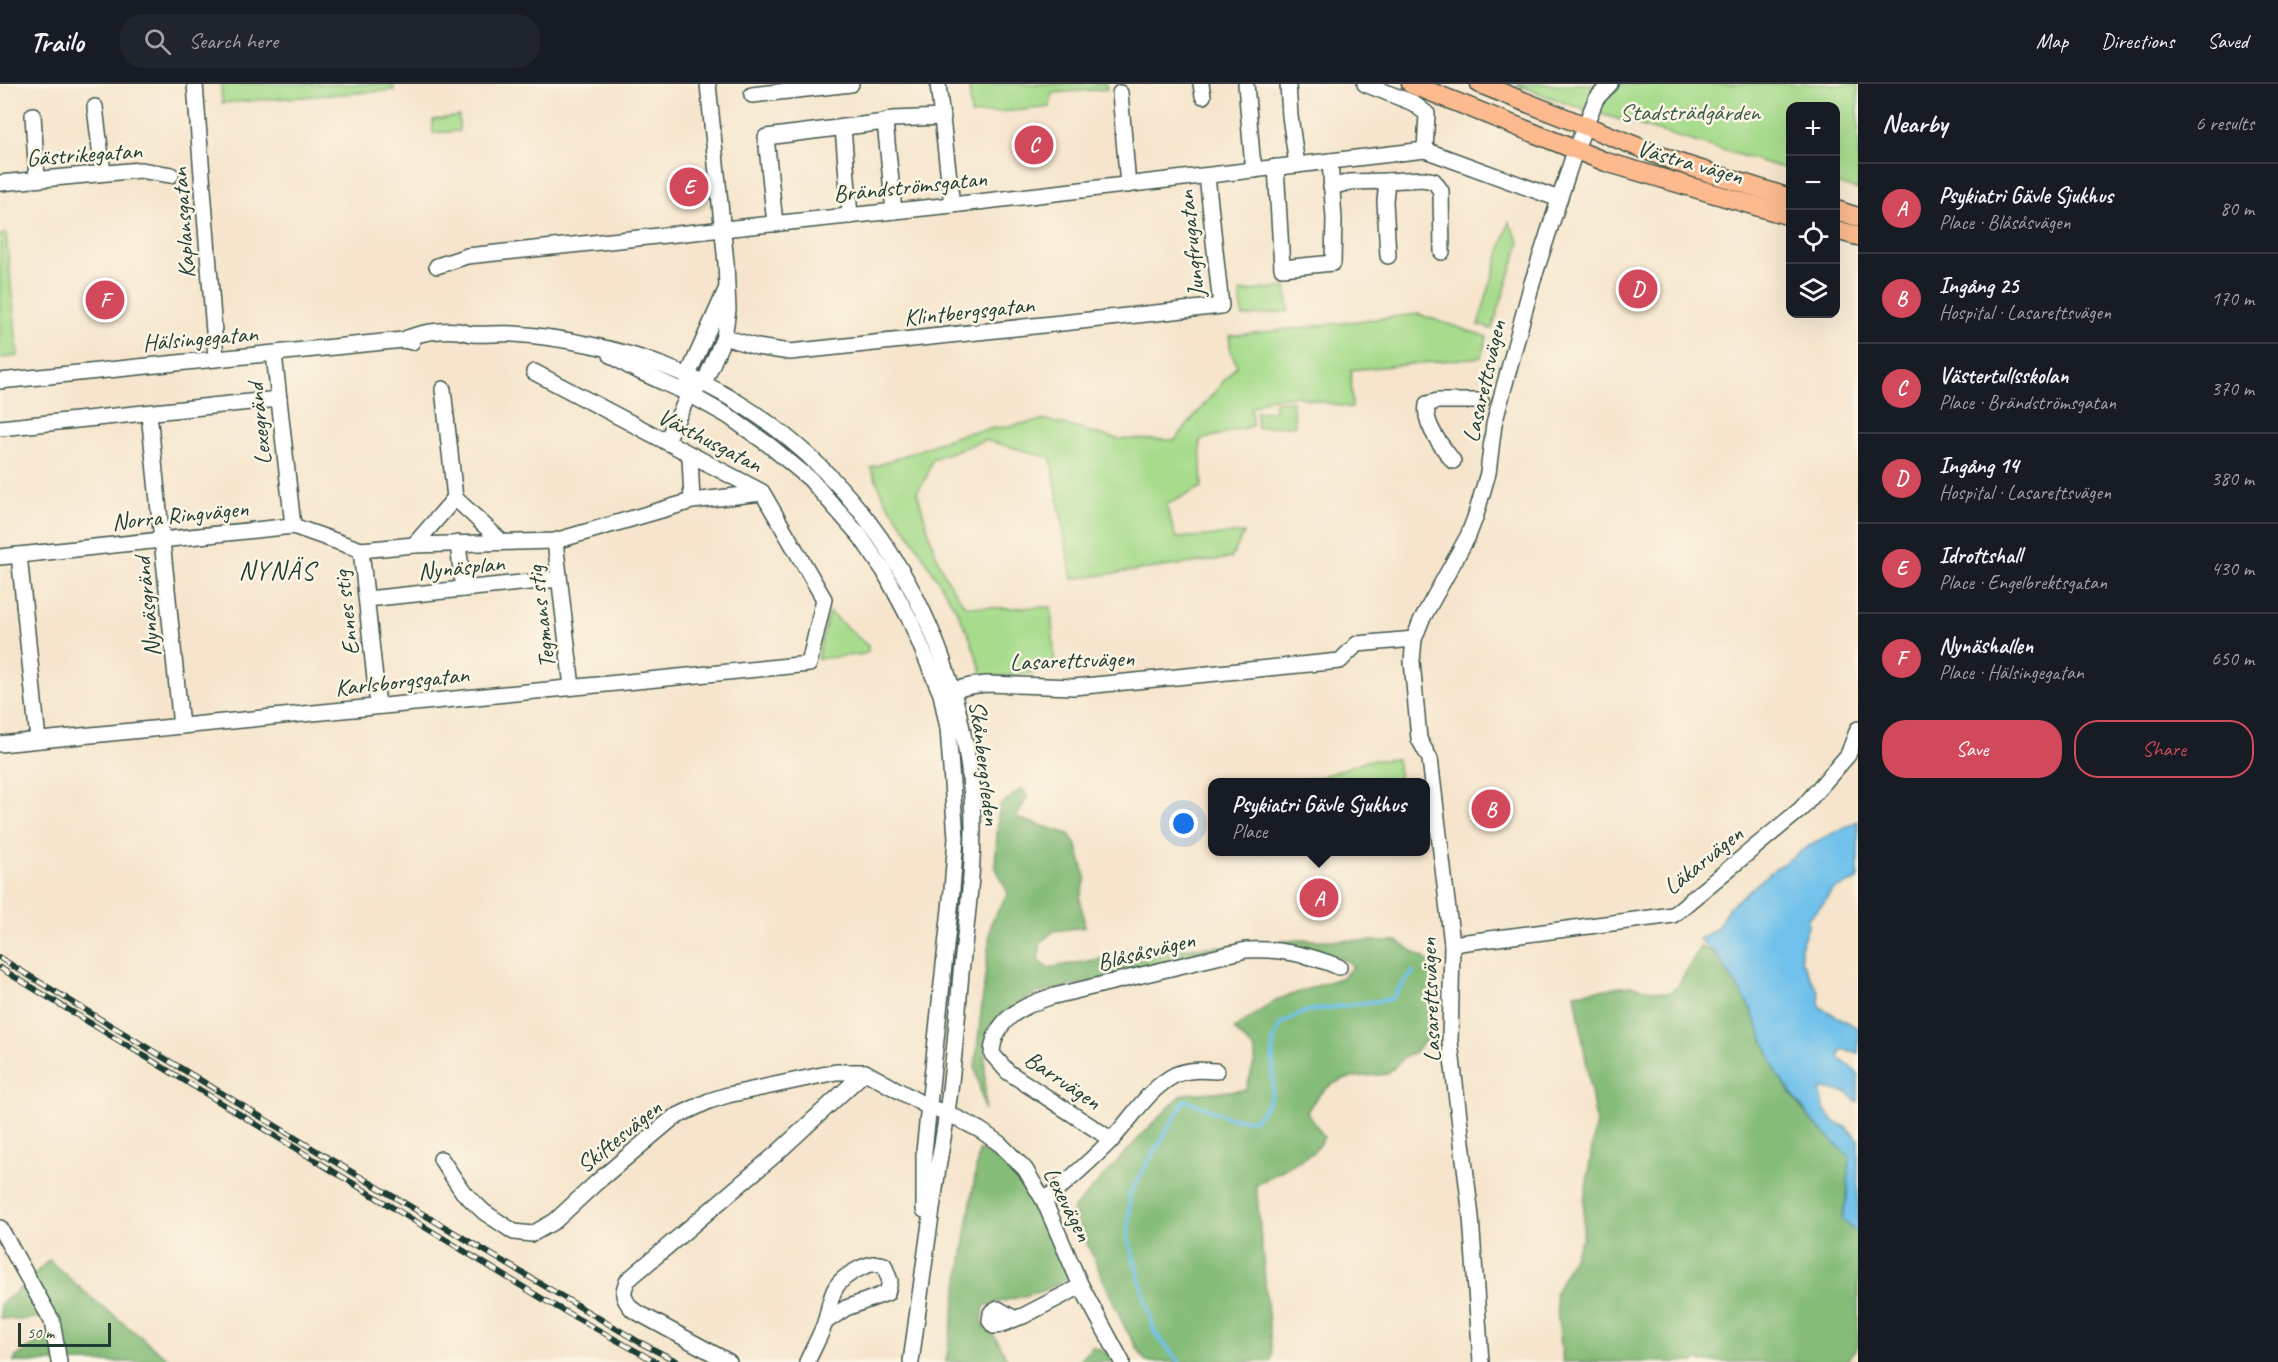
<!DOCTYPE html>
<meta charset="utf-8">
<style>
:root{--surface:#171b24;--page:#20242c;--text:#f1f3f6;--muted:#9ea1a6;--line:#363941;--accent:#d1495b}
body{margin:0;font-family:Caveat,sans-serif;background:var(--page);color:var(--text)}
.controls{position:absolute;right:18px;top:18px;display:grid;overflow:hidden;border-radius:12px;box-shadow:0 6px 24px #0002}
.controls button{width:54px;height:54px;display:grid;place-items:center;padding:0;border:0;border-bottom:2px solid var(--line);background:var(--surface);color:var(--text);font:30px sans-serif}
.scale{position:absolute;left:18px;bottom:15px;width:93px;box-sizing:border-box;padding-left:6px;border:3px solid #1f3d34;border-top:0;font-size:16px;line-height:21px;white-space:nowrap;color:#1f3d34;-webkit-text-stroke:4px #fcf5e5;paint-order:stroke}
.you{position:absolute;left:1184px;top:740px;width:21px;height:21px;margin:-15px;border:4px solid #fff;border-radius:50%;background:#1a73e8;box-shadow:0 0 0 9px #1a73e833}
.badge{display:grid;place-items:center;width:39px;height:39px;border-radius:50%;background:var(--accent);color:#fff;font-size:20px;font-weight:700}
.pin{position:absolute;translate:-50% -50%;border:3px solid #fff;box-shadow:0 2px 6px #0006}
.popup{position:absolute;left:1208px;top:694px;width:222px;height:78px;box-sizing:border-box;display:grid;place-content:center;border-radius:12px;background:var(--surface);filter:drop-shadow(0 2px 4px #0005);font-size:20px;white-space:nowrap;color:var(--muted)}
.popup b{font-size:22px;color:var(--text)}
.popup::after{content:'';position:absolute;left:50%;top:100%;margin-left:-12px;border:12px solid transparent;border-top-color:var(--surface)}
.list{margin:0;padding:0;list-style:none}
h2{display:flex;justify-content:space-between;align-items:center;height:78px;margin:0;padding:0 24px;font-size:26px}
h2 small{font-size:20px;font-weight:400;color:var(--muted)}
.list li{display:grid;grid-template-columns:39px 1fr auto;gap:18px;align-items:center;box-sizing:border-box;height:90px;padding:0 24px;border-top:2px solid var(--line)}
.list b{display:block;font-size:22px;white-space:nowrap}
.list p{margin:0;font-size:20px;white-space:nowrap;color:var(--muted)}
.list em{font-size:20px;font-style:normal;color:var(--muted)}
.actions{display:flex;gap:12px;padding:18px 24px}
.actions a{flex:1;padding:14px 0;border:2px solid var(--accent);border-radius:24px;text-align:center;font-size:21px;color:var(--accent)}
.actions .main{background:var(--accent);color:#fff}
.icon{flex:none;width:33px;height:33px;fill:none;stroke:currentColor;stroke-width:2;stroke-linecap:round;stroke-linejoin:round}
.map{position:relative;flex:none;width:1858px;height:1278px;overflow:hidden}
header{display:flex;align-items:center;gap:36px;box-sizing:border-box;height:84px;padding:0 30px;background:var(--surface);border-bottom:2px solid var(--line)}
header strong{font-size:28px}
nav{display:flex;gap:33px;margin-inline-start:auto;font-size:21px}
.search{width:420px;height:54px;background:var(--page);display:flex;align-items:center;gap:15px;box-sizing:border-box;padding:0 21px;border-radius:24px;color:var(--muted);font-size:22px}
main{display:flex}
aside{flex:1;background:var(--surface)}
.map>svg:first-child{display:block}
.green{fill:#a7dc8d;stroke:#638c60;stroke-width:1.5}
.forest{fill:#85bc78;stroke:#527c56;stroke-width:1.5}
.water{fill:#70c1eb;stroke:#487f90;stroke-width:1.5}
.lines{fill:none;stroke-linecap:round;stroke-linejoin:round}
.stream{stroke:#70c1eb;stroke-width:4}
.minor-casing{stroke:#3f564b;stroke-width:18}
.major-casing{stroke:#3f564b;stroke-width:21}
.minor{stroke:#fff;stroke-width:15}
.major{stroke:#fcba8e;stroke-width:18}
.rail-casing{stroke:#1f3d34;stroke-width:6}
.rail{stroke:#fcf5e5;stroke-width:4;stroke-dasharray:11;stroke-linecap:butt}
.labels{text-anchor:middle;stroke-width:5;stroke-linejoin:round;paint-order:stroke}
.park-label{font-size:24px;fill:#3a5d46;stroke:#fcf5e5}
.street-label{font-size:24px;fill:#1f3d34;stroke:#fcf5e5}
.neighbourhood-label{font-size:26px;letter-spacing:1.5px;fill:#1f3d34;stroke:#fcf5e5}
</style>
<header>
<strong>Trailo</strong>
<div class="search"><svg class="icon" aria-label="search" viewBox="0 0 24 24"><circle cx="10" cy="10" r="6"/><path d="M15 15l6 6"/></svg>Search here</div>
<nav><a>Map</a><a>Directions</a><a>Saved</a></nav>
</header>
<main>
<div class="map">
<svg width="1858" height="1278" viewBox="0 0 1858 1278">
<rect width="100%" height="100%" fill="#fcf5e5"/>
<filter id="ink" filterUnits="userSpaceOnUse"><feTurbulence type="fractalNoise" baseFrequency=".0167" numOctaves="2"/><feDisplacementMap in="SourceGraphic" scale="12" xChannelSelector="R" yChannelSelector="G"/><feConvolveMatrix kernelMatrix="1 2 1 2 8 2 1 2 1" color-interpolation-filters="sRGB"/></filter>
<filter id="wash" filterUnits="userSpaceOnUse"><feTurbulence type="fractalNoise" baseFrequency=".008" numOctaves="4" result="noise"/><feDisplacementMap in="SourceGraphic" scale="24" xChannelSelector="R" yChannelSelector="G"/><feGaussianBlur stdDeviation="1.35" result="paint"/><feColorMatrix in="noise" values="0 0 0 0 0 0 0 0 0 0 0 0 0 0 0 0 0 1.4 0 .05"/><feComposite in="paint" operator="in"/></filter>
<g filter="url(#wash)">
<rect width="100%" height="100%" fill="#f6e5cc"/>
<g class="green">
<path d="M 221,0 L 393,0 L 394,6 L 222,19 Z"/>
<path d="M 969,0 L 1106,0 L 1107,5 L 1052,9 L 1050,23 L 971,31 Z"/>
<path d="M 1516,0 L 1858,0 L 1858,106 L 1836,99 L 1836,22 L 1790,22 L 1790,86 L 1567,20 Z"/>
<path d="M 459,32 L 459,47 L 433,49 L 433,36 Z"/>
<path d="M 1509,138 L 1520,159 L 1492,245 L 1478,241 Z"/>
<path d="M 6,150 L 18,272 L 0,274 L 0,151 Z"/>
<path d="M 1286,203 L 1289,227 L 1243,233 L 1240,208 Z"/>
<path d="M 1418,230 L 1487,253 L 1481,273 L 1351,286 L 1352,324 L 1296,312 L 1267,315 L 1251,324 L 1252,342 L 1200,356 L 1202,403 L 1166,421 L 1176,454 L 1244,449 L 1231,474 L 1072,495 L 1051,374 L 985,356 L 932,375 L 926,394 L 917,408 C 929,447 937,491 966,522 L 1002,524 L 1051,523 L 1055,586 L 984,594 L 970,554 L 957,527 L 912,454 L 885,416 L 871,384 L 965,349 L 1046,336 L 1117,355 L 1175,356 L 1237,281 L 1231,268 L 1229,252 Z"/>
<path d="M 1292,317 L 1295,341 L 1257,344 L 1256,328 L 1274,327 L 1274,318 Z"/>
<path d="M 829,528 L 868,562 L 868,567 L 864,570 L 817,575 Z"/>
<path d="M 1397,675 L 1400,698 L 1287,698 L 1321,693 L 1365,677 Z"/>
</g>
<g class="forest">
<path d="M 1022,705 L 1028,712 L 1016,734 L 1069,750 L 1077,763 L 1086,795 L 1080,814 L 1085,843 L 1054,847 L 1041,858 L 1038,876 L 1047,884 L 1141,868 L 1301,856 L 1397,857 L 1433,880 L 1436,917 L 1430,952 L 1415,968 L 1402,975 L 1388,990 C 1350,994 1327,991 1307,1028 L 1324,1053 L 1314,1068 L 1256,1101 L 1272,1272 L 1270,1278 L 1146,1278 L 1125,1244 L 1072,1126 C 1110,1088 1143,1046 1183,1010 L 1246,1006 L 1255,976 L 1255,967 L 1234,945 L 1276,916 L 1343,893 L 1353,882 L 1344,875 L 1253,864 L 1033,910 L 1002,930 L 985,948 L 985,1027 L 975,983 L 991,839 L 1008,809 L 995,782 L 999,722 Z"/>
<path d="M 1700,863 L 1715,869 L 1748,919 L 1778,991 L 1801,1024 L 1813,1038 L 1850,1073 L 1847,1115 L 1842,1134 L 1858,1150 L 1858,1260 L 1856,1266 L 1845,1278 L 1703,1278 L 1698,1275 L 1694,1278 L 1563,1278 L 1555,1209 L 1583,1153 L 1584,1118 L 1596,1038 L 1575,909 L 1630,902 L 1668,909 L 1677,903 Z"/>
<path d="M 979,1067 L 999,1074 L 1025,1106 L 1044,1119 L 1075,1192 L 1043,1207 L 984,1222 C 981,1242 981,1238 994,1252 C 1000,1258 1004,1270 1008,1278 L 946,1278 Z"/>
<path d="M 49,1176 L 87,1210 L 172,1278 L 14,1278 L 16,1273 L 59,1244 L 53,1232 L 18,1236 L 0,1234 L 0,1220 L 17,1207 Z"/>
<path d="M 1092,1263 L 1113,1271 L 1118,1278 L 1076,1278 L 1081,1276 Z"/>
</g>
<path class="water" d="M 1858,737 L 1858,796 L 1832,806 L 1823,820 L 1808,834 L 1808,842 L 1801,861 L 1801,876 L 1818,907 L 1820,923 L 1858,944 L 1858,969 L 1848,966 L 1841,966 L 1839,974 L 1858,989 L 1858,1018 L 1846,1008 L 1820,1005 L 1824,1026 L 1836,1039 L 1846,1043 L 1858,1055 L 1858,1150 L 1842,1135 L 1847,1115 L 1850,1073 L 1813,1038 L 1778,991 L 1748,919 L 1715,869 L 1699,855 L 1717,844 L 1728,824 L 1776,784 L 1815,758 Z"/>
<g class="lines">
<path class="stream" d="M 1179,1278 L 1155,1249 L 1128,1154 L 1130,1109 L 1185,1016 L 1231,1034 L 1254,1036 C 1283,1008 1270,996 1273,961 C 1273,954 1278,946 1282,939 L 1307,927 L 1391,915 L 1413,888"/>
</g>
</g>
<g filter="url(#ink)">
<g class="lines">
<g class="minor-casing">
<g id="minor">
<path d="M 195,0 L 216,274"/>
<path d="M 938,0 L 952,121"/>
<path d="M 1201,0 L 1203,12"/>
<path d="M 1246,0 L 1252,72 L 1255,86"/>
<path d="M 1288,0 L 1290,32 L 1297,81"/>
<path d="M 1365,0 L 1413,19 L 1427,30 L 1425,66"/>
<path d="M 1120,9 L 1128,101"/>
<path d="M 752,11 L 851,0"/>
<path d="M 95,23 L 103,89"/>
<path d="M 33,31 L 37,95"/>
<path d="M 885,38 L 894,127"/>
<path d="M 843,43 L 850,132"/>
<path d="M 1276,83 L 1282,184 L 1333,179 L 1334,135 L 1330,77"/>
<path d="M 1387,97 L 1422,95 L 1434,97 L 1441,107 L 1442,168"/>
<path d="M 0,99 L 140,86 L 171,91"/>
<path d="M 1331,103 L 1350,98 L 1387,97 L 1385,117 L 1388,172"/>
<path d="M 775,140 L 766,53 L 885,38 L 892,35 L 943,33"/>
<path d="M 437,182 L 467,172 L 952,121 L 1425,66 L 1559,115"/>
<path d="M 724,253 L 757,263 L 790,268 L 1221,222 L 1207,92"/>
<path d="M 403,256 C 418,249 441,245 458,247 C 466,248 464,249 472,250 C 485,251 500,249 514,250 C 560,253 621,265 664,282 C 843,351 958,526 972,714 C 976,772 967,832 961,889 C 957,935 954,982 947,1028 C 944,1052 939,1074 936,1098 C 927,1158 919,1218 911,1278"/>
<path d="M 274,270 L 293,442"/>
<path d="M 611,271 L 632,284 L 689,310 L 728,332 L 769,361 L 810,395 L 860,452 L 884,487 L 910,536 L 941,610 L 948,644 L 956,754 L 952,806 L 924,1068 L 924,1126"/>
<path d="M 0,297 L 403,256 L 412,258"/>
<path d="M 443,305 L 455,414"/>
<path d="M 696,305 L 704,299 L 724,253 L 728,226 L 726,179 L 708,0"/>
<path d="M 149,329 L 181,642"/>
<path d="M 0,344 L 279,315"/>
<path d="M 666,358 L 689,310 L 688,291 L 726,206"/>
<path d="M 690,372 L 692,417"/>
<path d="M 1453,377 C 1441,361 1423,340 1427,320 L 1438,317 L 1481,317"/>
<path d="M 555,457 L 572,603"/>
<path d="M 458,459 L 463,505"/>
<path d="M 414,461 L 455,414 L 502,458"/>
<path d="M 361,466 L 378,622"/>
<path d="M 19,471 L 38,656"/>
<path d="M 0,473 L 293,442 L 361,466 L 414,461 L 555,457 L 692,417 L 762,409"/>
<path d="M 367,515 L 559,495"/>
<path d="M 946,608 L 970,602 L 986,600 L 1074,603 L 1340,577 L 1357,560 L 1414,555"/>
<path d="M 0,660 L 809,580 L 824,515 L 762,408 L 534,288"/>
<path d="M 1452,860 L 1673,831 L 1801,725 L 1848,671 L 1858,645"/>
<path d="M 1112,1056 L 1008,988 L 992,970 C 993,936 1022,922 1050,913 L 1246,866 C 1277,864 1311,871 1339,883"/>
<path d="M 441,1075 L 463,1108 L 484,1128 L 514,1148 L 532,1150 L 555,1137 L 597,1098 L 673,1034 L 709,1017 L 728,1011 L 836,988 L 865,988 L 930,1024 L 947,1029 L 980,1046 L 1000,1060 L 1025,1085 L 1044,1117 L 1081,1202 L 1122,1278"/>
<path d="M 1044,1117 C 1068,1097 1092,1076 1113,1054 C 1133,1033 1148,1005 1175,991 C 1188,985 1201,986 1216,987"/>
<path d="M 0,1144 L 52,1237 L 59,1278"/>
<path d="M 1013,1234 L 998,1225 L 991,1229 L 990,1237 L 994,1242 C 1005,1241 1012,1235 1023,1232 L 1081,1202"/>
<path d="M 729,1278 L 633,1226 C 623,1215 621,1209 628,1196 L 776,1070 L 865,988"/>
<path d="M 807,1278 C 813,1265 820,1252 825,1239 C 829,1227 829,1215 836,1203 C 843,1192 870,1175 884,1181 L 890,1197 L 887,1209 L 846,1224 L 825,1238"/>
<path d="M 1481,1278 L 1471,1133 L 1450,958 L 1452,860 L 1430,675 L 1419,655 L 1412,577 L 1414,555 L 1421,537 L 1468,452 L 1475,434 L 1488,389 L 1494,340 L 1532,199 L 1575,67 L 1596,15 L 1610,0"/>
</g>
</g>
<g class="major-casing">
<g id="major">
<path d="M 1411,0 L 1606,78 L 1790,132"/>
<path d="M 1480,0 L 1676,78 L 1790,114"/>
<path d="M 1836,126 L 1858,133"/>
<path d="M 1836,146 L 1858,152"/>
</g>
</g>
<use href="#minor" class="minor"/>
<use href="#major" class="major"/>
<g class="rail-casing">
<g id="rail">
<path d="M 0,874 L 325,1072 L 639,1258 L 678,1278"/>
<path d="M 0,884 L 546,1217 L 656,1278"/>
</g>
</g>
<use href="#rail" class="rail"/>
</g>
</g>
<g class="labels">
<g class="park-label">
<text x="1690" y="36">Stadsträdgården</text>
</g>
<g class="street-label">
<text transform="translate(84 70) rotate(-4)" y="8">Gästrikegatan</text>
<text transform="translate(1690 78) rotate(16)" y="8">Västra vägen</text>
<text transform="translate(910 102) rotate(-6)" y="8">Brändströmsgatan</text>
<text transform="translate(183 139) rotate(-94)" y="8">Kaplansgatan</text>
<text transform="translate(1191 160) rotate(-96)" y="8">Jungfrugatan</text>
<text transform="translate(969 227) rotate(-6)" y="8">Klintbergsgatan</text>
<text transform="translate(200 254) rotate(-5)" y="8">Hälsingegatan</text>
<text transform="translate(1484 297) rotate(-77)" y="8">Lasarettsvägen</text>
<text transform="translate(259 340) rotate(-96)" y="8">Lexegränd</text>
<text transform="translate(710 356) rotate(27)" y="8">Växthusgatan</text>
<text transform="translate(180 431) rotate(-6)" y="8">Norra Ringvägen</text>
<text transform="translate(461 483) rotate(-6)" y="8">Nynäsplan</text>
<text transform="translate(147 523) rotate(-96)" y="8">Nynäsgränd</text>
<text transform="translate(346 529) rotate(-97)" y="8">Ennes stig</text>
<text transform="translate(541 533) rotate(-97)" y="8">Tegmans stig</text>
<text transform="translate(1072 576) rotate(-2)" y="8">Lasarettsvägen</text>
<text transform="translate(402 597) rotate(-6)" y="8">Karlsborgsgatan</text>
<text transform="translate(985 679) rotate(83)" y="8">Skånbergsleden</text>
<text transform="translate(1703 776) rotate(-39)" y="8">Läkarvägen</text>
<text transform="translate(1146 867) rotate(-14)" y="8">Blåsåsvägen</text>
<text transform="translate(1430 916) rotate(-92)" y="8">Lasarettsvägen</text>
<text transform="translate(1063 996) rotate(34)" y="8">Barrvägen</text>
<text transform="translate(619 1052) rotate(-39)" y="8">Skiftesvägen</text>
<text transform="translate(1068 1120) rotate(63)" y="8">Lexevägen</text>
</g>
<g class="neighbourhood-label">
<text x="277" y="495">NYNÄS</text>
</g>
</g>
</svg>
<div class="controls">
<button>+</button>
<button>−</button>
<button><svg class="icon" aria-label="locate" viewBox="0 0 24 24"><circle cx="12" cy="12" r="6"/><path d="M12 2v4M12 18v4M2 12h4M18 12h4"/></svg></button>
<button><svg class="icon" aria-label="layers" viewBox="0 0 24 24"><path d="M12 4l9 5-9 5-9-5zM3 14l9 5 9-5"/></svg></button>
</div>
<div class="scale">50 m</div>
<div class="you"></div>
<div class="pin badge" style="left:1319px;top:814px">A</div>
<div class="popup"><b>Psykiatri Gävle Sjukhus</b>Place</div>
<div class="pin badge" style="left:1491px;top:725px">B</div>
<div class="pin badge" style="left:1034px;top:61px">C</div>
<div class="pin badge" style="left:1638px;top:205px">D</div>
<div class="pin badge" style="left:689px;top:103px">E</div>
<div class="pin badge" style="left:105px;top:216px">F</div>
</div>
<aside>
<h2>Nearby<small>6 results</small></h2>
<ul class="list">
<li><span class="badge">A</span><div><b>Psykiatri Gävle Sjukhus</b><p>Place · Blåsåsvägen</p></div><em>80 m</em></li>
<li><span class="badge">B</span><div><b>Ingång 25</b><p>Hospital · Lasarettsvägen</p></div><em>170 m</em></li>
<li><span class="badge">C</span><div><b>Västertullsskolan</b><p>Place · Brändströmsgatan</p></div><em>370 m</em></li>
<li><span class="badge">D</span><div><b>Ingång 14</b><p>Hospital · Lasarettsvägen</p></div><em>380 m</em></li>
<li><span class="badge">E</span><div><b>Idrottshall</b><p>Place · Engelbrektsgatan</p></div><em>430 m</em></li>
<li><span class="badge">F</span><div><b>Nynäshallen</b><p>Place · Hälsingegatan</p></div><em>650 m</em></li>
</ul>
<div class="actions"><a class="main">Save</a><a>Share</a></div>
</aside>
</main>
